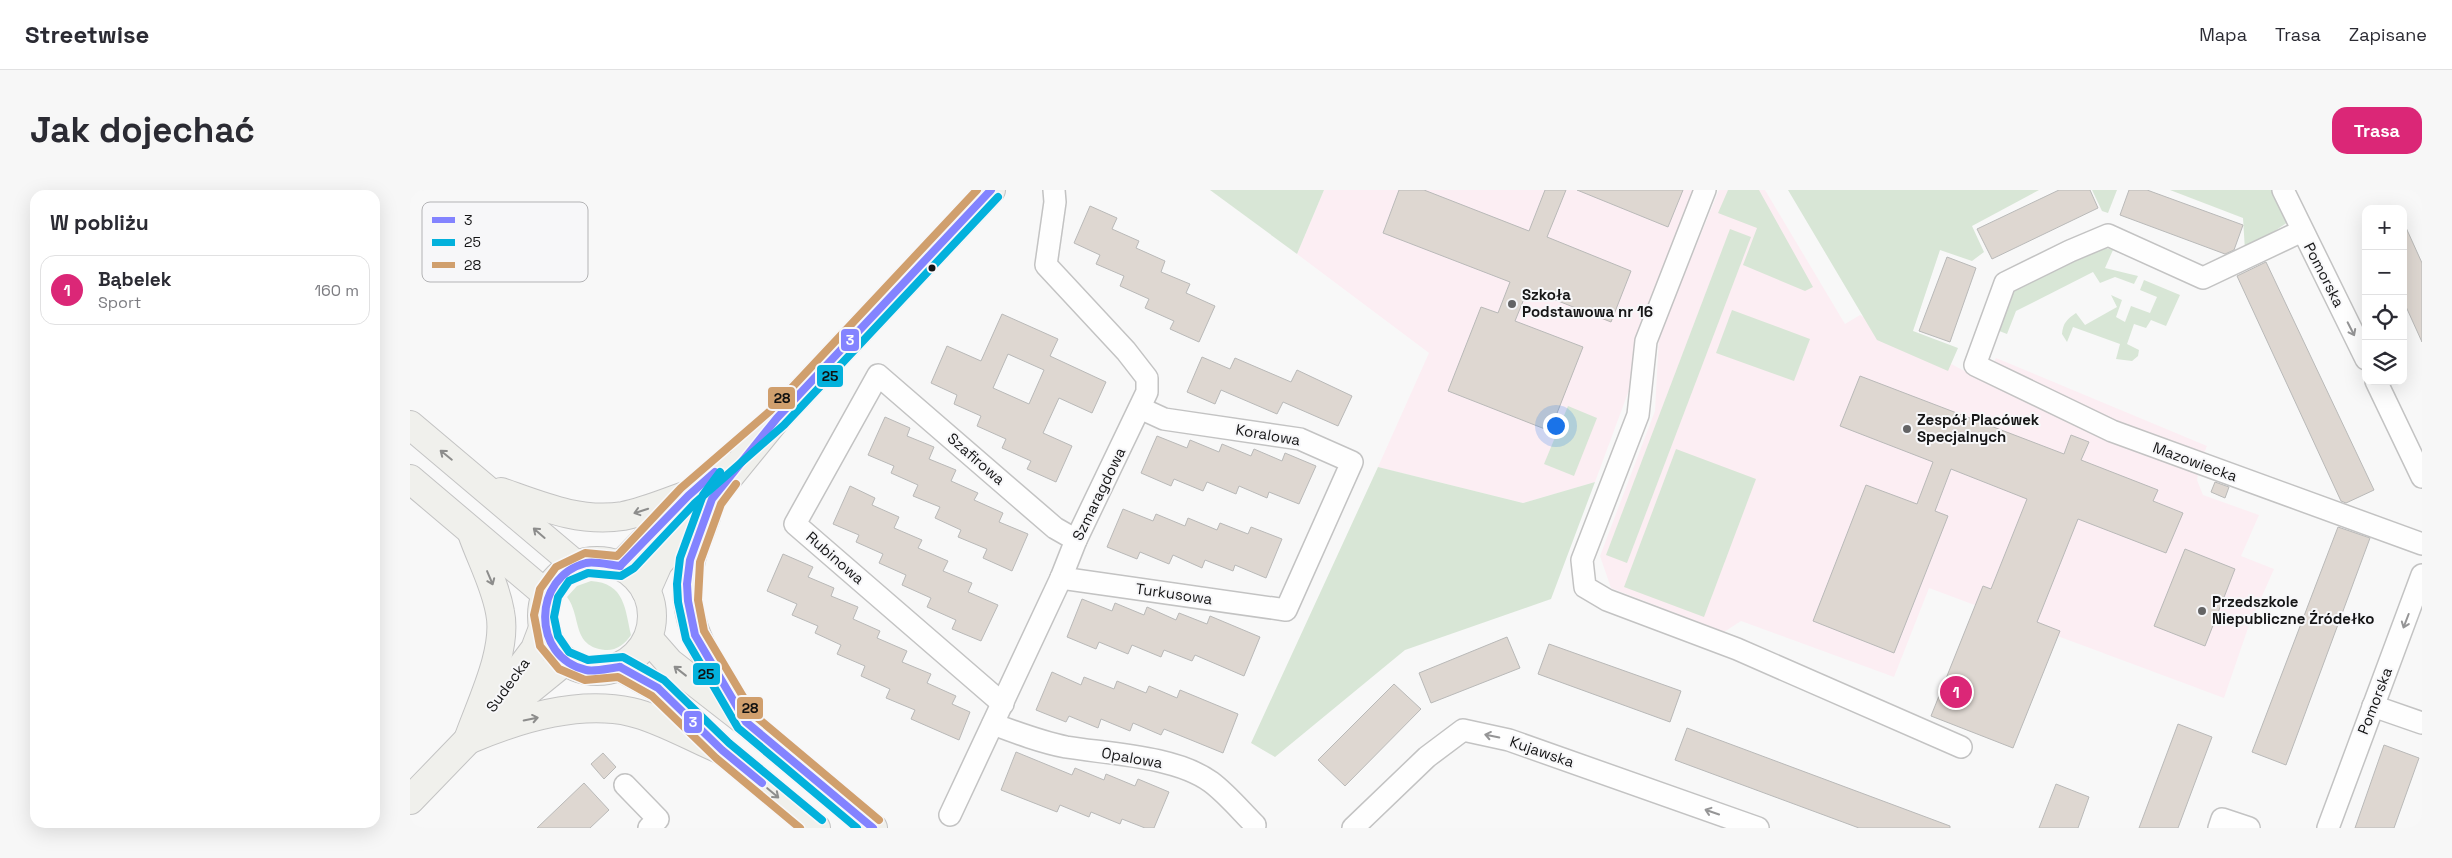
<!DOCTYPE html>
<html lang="pl">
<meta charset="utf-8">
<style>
:root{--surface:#fff;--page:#f7f7f7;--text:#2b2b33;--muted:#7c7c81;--line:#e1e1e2;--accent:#db2777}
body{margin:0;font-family:"Space Grotesk",sans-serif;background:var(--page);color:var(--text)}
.controls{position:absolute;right:15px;top:15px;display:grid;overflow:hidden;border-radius:10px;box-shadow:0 5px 20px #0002}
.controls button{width:45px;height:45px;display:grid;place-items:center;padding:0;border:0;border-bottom:1px solid var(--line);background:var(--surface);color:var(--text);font:25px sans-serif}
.you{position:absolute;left:1145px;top:235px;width:18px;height:18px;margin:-12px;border:4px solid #fff;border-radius:50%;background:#1a73e8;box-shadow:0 0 0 8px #1a73e833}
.badge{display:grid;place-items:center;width:32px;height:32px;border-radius:50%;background:var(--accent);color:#fff;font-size:16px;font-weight:700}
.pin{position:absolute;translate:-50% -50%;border:2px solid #fff;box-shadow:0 1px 5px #0006}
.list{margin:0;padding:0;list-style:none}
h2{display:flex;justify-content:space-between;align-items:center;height:65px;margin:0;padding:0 20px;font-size:21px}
h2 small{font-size:16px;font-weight:400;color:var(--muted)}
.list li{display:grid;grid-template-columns:32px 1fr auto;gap:15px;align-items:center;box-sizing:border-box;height:70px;margin:0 10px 10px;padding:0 10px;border:1px solid var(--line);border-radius:15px}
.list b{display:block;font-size:19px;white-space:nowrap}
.list p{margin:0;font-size:16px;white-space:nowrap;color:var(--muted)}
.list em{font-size:16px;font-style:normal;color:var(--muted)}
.icon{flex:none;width:28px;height:28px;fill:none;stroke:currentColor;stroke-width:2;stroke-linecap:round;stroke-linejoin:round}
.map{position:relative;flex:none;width:2012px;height:638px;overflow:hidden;border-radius:15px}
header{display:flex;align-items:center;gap:30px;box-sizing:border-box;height:70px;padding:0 25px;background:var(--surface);border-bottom:1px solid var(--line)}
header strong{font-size:24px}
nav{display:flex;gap:28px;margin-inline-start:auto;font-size:18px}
.intro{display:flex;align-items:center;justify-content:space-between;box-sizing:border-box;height:120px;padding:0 30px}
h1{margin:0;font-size:35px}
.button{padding:12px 22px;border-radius:15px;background:var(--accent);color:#fff;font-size:18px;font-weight:700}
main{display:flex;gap:30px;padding:0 30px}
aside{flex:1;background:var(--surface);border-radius:15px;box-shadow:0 5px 20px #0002}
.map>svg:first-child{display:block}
.education{fill:#fceef3}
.green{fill:#d8e6d6}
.building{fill:#ded7d1;stroke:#b9b9b8;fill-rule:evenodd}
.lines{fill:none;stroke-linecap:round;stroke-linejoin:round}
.street-casing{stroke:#c3c3c3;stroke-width:24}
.secondary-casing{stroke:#c3c3c3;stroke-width:30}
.street{stroke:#fefefe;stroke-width:21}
.secondary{stroke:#f0f0ec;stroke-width:28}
.bus-1-casing{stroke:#f7f7f9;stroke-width:11}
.bus-2-casing{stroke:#f7f7f9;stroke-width:11}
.bus-3-casing{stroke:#f7f7f9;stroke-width:11}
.bus-1{stroke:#8383ff;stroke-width:8}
.bus-2{stroke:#03b1dc;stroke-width:8}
.bus-3{stroke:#d09f6d;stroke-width:8}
.oneway{stroke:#959596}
.oneway2{stroke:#8d8d8c}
.bus-dot{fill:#151516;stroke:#f7f7f9;stroke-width:2}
.poi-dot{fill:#646465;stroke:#f7f7f9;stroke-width:2}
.labels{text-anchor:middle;stroke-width:4;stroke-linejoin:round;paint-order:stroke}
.street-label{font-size:15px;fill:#151516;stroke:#f7f7f9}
.poi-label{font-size:15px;font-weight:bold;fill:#151516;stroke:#f7f7f9;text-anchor:start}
.key{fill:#f7f7f9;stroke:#b3b3b5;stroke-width:1}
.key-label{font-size:14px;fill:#151516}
.line-badge{stroke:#f7f7f9;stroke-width:2}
.badge-label{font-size:14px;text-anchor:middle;font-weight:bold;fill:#fff}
.pale-badge-label{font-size:14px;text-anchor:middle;font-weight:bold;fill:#111}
</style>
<header>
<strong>Streetwise</strong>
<nav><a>Mapa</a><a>Trasa</a><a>Zapisane</a></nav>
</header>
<div class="intro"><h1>Jak dojechać</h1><a class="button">Trasa</a></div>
<main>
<aside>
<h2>W pobliżu<small></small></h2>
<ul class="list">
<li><span class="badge">1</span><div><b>Bąbelek</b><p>Sport</p></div><em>160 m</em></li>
</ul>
</aside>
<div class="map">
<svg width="2012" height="638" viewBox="0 0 2012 638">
<rect width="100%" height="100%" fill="#f8f8f8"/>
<g class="education">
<path d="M 914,0 L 1293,0 L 1185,292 L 1113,313 L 968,277 L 1019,163 L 887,64 Z"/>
<path d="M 1309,0 L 1355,0 L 1435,134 L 1450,125 L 1573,191 L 1586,168 L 1797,256 L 1790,273 L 1787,290 L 1793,305 L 1849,325 L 1831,366 L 1864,379 L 1838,438 L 1814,508 L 1519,398 L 1484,487 L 1331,431 L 1314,442 L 1201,398 L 1190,366 L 1245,221 L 1249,146 Z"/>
</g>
<g class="green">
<path d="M 800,0 L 914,0 L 887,64 Z"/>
<path d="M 1318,0 L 1349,0 L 1403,97 L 1395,101 L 1333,75 L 1347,38 L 1308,23 Z"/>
<path d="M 1378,0 L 1629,0 L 1562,36 L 1574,62 L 1562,71 L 1530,60 L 1503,141 L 1548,158 L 1538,181 L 1467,150 Z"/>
<path d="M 1682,0 L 1707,0 L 1698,23 L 1692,21 Z"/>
<path d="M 1760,0 L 1862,0 L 1878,32 L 1835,61 L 1833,28 Z"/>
<path d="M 1320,39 L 1341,47 L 1217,373 L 1196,365 Z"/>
<path d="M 1682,54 L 1703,60 L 1695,78 L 1728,86 L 1724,94 L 1705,87 L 1690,93 L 1683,82 L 1606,121 L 1597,144 L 1571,134 L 1581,113 Z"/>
<path d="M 1734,90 L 1770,105 L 1756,136 L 1741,130 L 1736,138 L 1724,134 L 1717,154 L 1729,160 L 1728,166 L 1722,171 L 1706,169 L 1710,154 L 1663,137 L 1657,152 L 1652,144 C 1653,133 1657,129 1666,123 L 1675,135 L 1707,117 L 1701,105 L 1712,110 L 1706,127 L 1715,132 L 1721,116 L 1740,123 L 1747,107 L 1730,100 Z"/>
<path d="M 1322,120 L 1400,149 L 1384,191 L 1306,163 Z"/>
<path d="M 1158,216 L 1187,228 L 1164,286 L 1134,274 Z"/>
<path d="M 1266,259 L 1346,289 L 1294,427 L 1214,397 Z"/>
<path d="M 968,277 L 1113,313 L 1185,292 L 1141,409 L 995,460 L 865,567 L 841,553 Z"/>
<path d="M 181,391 C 215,393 215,419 221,445 C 215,454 206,461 195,460 C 161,456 172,427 157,407 L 167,396 Z"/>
</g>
<g class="building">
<path d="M 989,0 L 1014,0 L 1119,41 L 1135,0 L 1156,0 L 1137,47 L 1221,81 L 1201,132 L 1118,99 L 1105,131 L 1173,157 L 1140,241 L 1038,201 L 1071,117 L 1088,123 L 1100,92 L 973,43 Z"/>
<path d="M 1167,0 L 1273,0 L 1258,37 Z"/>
<path d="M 1649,0 L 1680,0 L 1688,18 L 1582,69 L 1567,39 Z"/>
<path d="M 1719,0 L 1737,0 L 1833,35 L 1824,60 L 1815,64 L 1710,25 Z"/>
<path d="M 680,16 L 707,28 L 702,39 L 729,51 L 726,58 L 755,71 L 751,82 L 780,94 L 776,103 L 805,116 L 789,152 L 760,139 L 764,131 L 735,118 L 739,109 L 710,96 L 714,86 L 686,74 L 690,65 L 664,53 Z"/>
<path d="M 1993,31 L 2012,73 L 2012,152 L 1993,110 Z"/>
<path d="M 1537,67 L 1566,78 L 1540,152 L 1509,141 Z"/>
<path d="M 1856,72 L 1964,300 L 1936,313 L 1931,311 L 1827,86 Z"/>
<path d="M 592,124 L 648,149 L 640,166 L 696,192 L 682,223 L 649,208 L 633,243 L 662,256 L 646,292 L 617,279 L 621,271 L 592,258 L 596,249 L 567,236 L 571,226 L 544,214 L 547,205 L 521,193 L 537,156 L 571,171 ZM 598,164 L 634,180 L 619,214 L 583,198 Z"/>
<path d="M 792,167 L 820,179 L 825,168 L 881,192 L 887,180 L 942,206 L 928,236 L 873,212 L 867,224 L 811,200 L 805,214 L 777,202 Z"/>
<path d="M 1450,186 L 1654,264 L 1661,245 L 1679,252 L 1671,270 L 1748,300 L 1743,311 L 1773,323 L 1756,363 L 1668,329 L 1627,432 L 1650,441 L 1603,558 L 1521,526 L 1573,396 L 1581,399 L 1617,309 L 1541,279 L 1525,321 L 1538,326 L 1484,463 L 1403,431 L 1456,295 L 1507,314 L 1523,272 L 1430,236 Z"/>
<path d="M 475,227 L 500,238 L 497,246 L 524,257 L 519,269 L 546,280 L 541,291 L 568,303 L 564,310 L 593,323 L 589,332 L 618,344 L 602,381 L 573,368 L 577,359 L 548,347 L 551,340 L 525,328 L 530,317 L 503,306 L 508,295 L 481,283 L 484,276 L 458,265 Z"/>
<path d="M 747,246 L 777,258 L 780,250 L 809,262 L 812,254 L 841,266 L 844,259 L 872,271 L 875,263 L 906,276 L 889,314 L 859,302 L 857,308 L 829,296 L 826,304 L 797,292 L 793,301 L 764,289 L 761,296 L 731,283 Z"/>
<path d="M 1805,292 L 1819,297 L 1815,308 L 1801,302 Z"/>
<path d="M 440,296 L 465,308 L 462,315 L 489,327 L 484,338 L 512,350 L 508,358 L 538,371 L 533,381 L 562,393 L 558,402 L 588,415 L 571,451 L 542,439 L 546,430 L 517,417 L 521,408 L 492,395 L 496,385 L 469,373 L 473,364 L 446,352 L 449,345 L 423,334 Z"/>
<path d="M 713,319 L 743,331 L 746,324 L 775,336 L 778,328 L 807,340 L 810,333 L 838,344 L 841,337 L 872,349 L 856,388 L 825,375 L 823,381 L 795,370 L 792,378 L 763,365 L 759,374 L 730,362 L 727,369 L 697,357 Z"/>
<path d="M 1928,337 L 1960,348 L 1876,575 L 1842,562 Z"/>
<path d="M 1775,359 L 1825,379 L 1795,456 L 1744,436 Z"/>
<path d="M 373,364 L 403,377 L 398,387 L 424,398 L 421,406 L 448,417 L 443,429 L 470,441 L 467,448 L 497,461 L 492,472 L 521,484 L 517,493 L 546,506 L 542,514 L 560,522 L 549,550 L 501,529 L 505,520 L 476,508 L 480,499 L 451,486 L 455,476 L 427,464 L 431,455 L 405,443 L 408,436 L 382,425 L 387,414 L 357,401 Z"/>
<path d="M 672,409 L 702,421 L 705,413 L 734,425 L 737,417 L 766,430 L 769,423 L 797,434 L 800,426 L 850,447 L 834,486 L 785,465 L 782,471 L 754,460 L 751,467 L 722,455 L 718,464 L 689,452 L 686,459 L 657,447 Z"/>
<path d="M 1097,447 L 1110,478 L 1021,513 L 1009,483 Z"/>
<path d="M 1139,454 L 1271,501 L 1260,532 L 1128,484 Z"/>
<path d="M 642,482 L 671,495 L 674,487 L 704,499 L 707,491 L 736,503 L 739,496 L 767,508 L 770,500 L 828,524 L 813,563 L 754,539 L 751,545 L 723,533 L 720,541 L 691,529 L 688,538 L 659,526 L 656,532 L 626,520 Z"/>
<path d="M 984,494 L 1011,519 L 935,596 L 908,570 Z"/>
<path d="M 1768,534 L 1802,547 L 1768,638 L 1729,638 Z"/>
<path d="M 1277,538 L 1540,636 L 1540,638 L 1449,638 L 1265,570 Z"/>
<path d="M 1974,555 L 2009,568 L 1984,638 L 1945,638 Z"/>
<path d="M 606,562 L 662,585 L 665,578 L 694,590 L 696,584 L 725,596 L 728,589 L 759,602 L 744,638 L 735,638 L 712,629 L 710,634 L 681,622 L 679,627 L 650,615 L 647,622 L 591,600 Z"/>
<path d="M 193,563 L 206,577 L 194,589 L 181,574 Z"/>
<path d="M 174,593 L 199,620 L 180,638 L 127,638 Z"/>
<path d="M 1646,594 L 1679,607 L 1668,638 L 1629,638 Z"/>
</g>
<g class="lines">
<g class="street-casing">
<g id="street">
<path d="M 1295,0 L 1236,151 L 1228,225 L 1172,370 L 1175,397 L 1197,410 L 1327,459 L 1551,557"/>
<path d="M 1873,0 L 1956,169"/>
<path d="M 1892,41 L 1793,88 L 1698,45 L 1660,61 L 1595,93 L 1565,175 L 1702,241 L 2012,354"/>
<path d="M 1966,191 L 2012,287"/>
<path d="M 651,388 L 876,420 L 942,272 L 890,249 L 754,229 L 730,218"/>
<path d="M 593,514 L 385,334 L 468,185 L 645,338 L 666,350"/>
<path d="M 1963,516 L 2012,533"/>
<path d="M 583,534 C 607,543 631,552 656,557 C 699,564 765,566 801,592 C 817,604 831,621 845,635"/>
<path d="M 215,595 L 248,629 L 239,638"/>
<path d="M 540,625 L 651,388 L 666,350 L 737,202 L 737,188 L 716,161 L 636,75 L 645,12 L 644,0"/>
<path d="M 943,638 L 1017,567 L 1053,540 L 1099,550 L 1348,638"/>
<path d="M 1809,638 L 1812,629 L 1839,638"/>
<path d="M 1918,638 L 2012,385"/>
</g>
</g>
<g class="secondary-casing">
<g id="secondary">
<path d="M 0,235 L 166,375"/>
<path d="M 0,289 L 136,404"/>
<path d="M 91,302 C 131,316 170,333 213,326 C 234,322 255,313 275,306"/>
<path d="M 296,327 C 291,341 284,356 281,370 C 266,430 299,470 328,518"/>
<circle cx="187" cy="426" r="55"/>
<path d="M 210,376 L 278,306 L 313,275"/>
<path d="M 236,401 L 248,374 L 367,228 L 581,0"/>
<path d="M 238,448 L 259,472 L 336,532 L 463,638"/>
<path d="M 210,477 L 248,498 L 312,560 L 406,638"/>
<path d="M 81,518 L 125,459 L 133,438"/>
<path d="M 58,550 C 107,529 167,510 221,522 C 249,528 285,549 312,560"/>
<path d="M 58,550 C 71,513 98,460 90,422 C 85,394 71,369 62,343"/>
<path d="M 0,610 L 58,550 L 155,471"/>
</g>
</g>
<use href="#street" class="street"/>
<use href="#secondary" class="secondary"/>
<g class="bus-1-casing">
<g id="bus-1">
<path d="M 210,376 L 278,306 L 305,282"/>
<path d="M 210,376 C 200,375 185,371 176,373 C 122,387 121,467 176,480 C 185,482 200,478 210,477"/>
<path d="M 210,477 L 248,498 L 312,560 L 352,593"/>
<path d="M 463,638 L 336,532 L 285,445 L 278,411 L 277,394 L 280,370 L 302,309 L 367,228 L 581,0"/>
</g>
</g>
<g class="bus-2-casing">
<g id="bus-2">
<path d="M 310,282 L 293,305 L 270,368 L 267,394 L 268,412 L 276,449 L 328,538 L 447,638"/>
<path d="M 412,630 L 319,553 L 254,490 L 213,467 L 178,470 L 159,462 L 148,446 L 144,427 L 148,407 L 159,391 L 178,383 L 211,386 L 224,378 L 285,313 L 374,235 L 588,7"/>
</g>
</g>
<g class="bus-3-casing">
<g id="bus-3">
<path d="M 326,294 L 311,314 L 290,372 L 288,410 L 294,441 L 344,525 L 469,630"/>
<path d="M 390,638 L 306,568 L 242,506 L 208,487 L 175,490 L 149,479 L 130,456 L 124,425 L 130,399 L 146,377 L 175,363 L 207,366 L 210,363 L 271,298 L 360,221 L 567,0"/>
</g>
</g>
<use href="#bus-1" class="bus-1"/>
<use href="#bus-2" class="bus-2"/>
<use href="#bus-3" class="bus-3"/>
</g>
<defs><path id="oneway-shaft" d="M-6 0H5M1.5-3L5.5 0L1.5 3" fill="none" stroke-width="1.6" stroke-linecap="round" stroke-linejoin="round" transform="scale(1.25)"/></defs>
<g class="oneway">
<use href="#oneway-shaft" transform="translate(1941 139) rotate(63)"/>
<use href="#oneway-shaft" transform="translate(1996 431) rotate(111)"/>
<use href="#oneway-shaft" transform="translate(1082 546) rotate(-168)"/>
<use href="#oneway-shaft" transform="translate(1302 622) rotate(-161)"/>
</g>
<g class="oneway2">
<use href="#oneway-shaft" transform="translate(36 265) rotate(-141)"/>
<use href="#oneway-shaft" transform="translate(231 321) rotate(162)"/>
<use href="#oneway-shaft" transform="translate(129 343) rotate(-139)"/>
<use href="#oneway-shaft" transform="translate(80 388) rotate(67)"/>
<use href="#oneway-shaft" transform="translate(270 481) rotate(-142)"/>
<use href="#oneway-shaft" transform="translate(121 529) rotate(-12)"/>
<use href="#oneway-shaft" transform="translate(363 603) rotate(40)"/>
</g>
<circle class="bus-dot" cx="522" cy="78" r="4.5"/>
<g class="poi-dot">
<circle cx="1102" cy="114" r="5"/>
<circle cx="1497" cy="239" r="5"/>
<circle cx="1792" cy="421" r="5"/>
</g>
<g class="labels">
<g class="street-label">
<text transform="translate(1914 85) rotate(63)" y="5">Pomorska</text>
<text transform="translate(858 245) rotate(10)" y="5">Koralowa</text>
<text transform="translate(566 269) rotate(41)" y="5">Szafirowa</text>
<text transform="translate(1785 272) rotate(20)" y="5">Mazowiecka</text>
<text transform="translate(689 304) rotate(-64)" y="5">Szmaragdowa</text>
<text transform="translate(425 368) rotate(41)" y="5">Rubinowa</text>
<text transform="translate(764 404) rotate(8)" y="5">Turkusowa</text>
<text transform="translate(98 495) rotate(-54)" y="5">Sudecka</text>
<text transform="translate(1965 511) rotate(-69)" y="5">Pomorska</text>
<text transform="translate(1132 562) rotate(19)" y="5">Kujawska</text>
<text transform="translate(722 568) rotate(10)" y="5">Opalowa</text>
</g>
<g class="poi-label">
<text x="1112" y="110">Szkoła<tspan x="1112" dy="17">Podstawowa nr 16</tspan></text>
<text x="1507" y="235">Zespół Placówek<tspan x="1507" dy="17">Specjalnych</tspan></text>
<text x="1802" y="417">Przedszkole<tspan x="1802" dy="17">Niepubliczne Źródełko</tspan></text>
</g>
</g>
<rect x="12" y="12" width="166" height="80" rx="8" class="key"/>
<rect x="22" y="27" width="23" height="6" fill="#8383ff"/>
<rect x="22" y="49" width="23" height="7" fill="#03b1dc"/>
<rect x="22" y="72" width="23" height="6" fill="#d09f6d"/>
<g class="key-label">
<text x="54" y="35">3</text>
<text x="54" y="57">25</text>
<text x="54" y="80">28</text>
</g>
<g class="line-badge">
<rect x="430" y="138" width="20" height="24" rx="5" fill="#8383ff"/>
<rect x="406" y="174" width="28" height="24" rx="5" fill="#03b1dc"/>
<rect x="357" y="196" width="29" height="24" rx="5" fill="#d09f6d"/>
<rect x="282" y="472" width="29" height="24" rx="5" fill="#03b1dc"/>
<rect x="326" y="506" width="28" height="24" rx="5" fill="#d09f6d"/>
<rect x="273" y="520" width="20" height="24" rx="5" fill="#8383ff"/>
</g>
<g class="badge-label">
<text x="440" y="155">3</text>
<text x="283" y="537">3</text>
</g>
<g class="pale-badge-label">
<text x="420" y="191">25</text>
<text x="372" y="213">28</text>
<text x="296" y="489">25</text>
<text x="340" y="523">28</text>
</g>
</svg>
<div class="controls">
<button>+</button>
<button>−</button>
<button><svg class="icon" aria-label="locate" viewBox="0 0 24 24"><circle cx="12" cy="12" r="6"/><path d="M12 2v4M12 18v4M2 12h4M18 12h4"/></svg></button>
<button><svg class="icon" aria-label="layers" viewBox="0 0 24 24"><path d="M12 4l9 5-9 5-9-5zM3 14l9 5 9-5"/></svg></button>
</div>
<div class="you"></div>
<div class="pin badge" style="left:1546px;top:502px">1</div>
</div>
</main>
